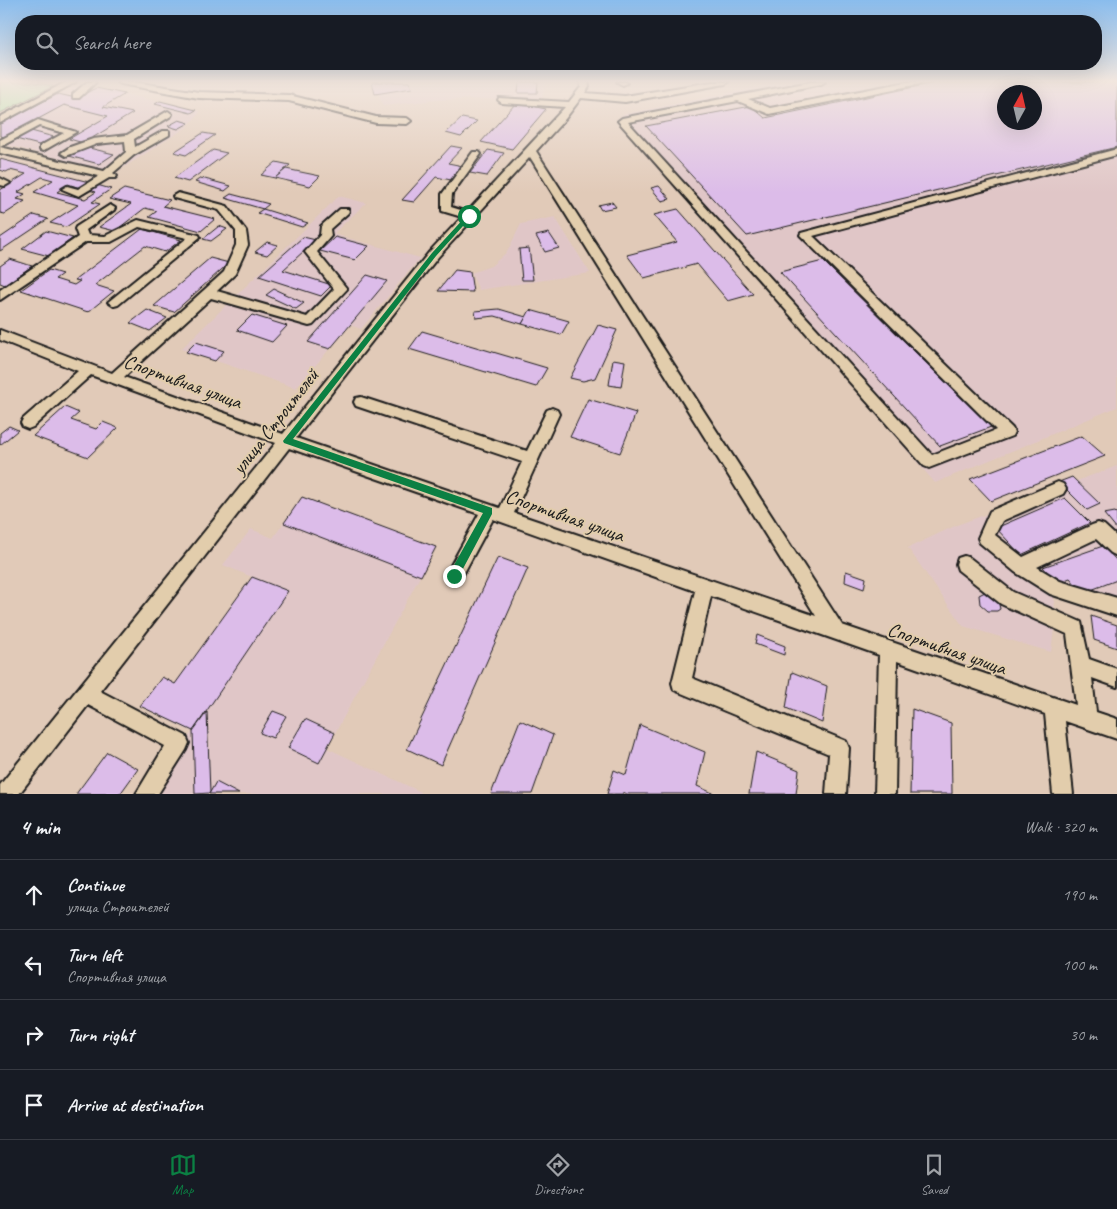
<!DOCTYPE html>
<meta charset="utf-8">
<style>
:root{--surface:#171b24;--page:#20242c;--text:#f1f3f6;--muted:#9ea1a6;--line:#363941;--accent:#0b8043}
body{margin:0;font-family:Caveat,sans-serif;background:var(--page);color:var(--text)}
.compass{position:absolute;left:997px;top:85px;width:45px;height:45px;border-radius:50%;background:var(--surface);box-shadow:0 5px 20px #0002;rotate:8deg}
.stop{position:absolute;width:15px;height:15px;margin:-11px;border:4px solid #0b8043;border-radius:50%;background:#fff}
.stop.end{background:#0b8043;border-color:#fff;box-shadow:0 1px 5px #0008}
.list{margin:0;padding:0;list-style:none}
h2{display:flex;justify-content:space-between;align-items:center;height:65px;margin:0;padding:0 20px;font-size:21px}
h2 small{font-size:16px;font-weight:400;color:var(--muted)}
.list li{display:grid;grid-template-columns:32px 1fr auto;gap:15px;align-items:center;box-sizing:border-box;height:70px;padding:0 20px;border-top:1px solid var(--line)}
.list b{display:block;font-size:19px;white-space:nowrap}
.list p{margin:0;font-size:16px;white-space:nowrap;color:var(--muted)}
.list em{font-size:16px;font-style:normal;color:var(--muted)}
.icon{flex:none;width:28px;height:28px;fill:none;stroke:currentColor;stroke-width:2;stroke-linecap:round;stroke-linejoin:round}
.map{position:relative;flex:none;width:1117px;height:794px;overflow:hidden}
.search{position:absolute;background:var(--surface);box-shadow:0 5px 20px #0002;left:15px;right:15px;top:15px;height:55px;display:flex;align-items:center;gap:12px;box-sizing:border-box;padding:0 18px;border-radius:20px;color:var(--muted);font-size:19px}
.sheet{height:345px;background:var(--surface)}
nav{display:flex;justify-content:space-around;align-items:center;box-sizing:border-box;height:70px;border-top:1px solid var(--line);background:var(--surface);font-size:14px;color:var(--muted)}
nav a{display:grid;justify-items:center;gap:2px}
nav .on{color:var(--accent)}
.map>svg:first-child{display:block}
.built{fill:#e0c6c7;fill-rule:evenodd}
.green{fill:#b0e6a8;stroke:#668162}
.building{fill:#dcbce9;stroke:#1c1c1c;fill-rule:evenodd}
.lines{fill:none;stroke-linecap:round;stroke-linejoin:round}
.minor-casing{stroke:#1c1c1c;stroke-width:4}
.minor{fill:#e2cdac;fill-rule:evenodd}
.route{fill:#0b8043}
.labels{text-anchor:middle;stroke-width:4;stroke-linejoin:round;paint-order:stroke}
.street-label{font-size:20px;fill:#1c1c1c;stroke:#e2cdac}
</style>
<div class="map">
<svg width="1117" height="794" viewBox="0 0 1117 794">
<rect width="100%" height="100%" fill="#e1cab8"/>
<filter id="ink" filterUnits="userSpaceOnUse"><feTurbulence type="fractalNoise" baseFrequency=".02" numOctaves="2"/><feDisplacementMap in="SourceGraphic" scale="10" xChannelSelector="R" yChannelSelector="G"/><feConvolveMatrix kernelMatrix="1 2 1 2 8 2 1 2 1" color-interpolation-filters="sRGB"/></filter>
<g filter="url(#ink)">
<g class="built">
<path d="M 374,82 L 546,82 L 542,98 L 436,100 L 383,106 Z"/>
<path d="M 783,82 L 1117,82 L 1117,407 L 935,483 L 621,115 ZM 1004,92 L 1034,92 L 1034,122 L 1004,122 Z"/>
<path d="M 80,84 L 196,110 L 200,112 L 187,127 L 115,173 L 0,143 L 0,124 Z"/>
<path d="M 339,196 L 366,203 L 333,234 L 420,258 L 361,329 L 350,325 L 296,388 L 181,349 Z"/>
<path d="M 555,217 L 590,273 L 479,290 L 471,273 L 491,266 L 507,252 L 521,224 Z"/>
<path d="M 1117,466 L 1117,613 L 1054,593 L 1055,620 L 1051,652 L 963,626 L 908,548 L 957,525 Z"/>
<path d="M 302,497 L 436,547 L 327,748 L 421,792 L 420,794 L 150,794 L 192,732 L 140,706 L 162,677 L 175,683 L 252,577 L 223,565 L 251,529 L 273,538 Z"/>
</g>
<path class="green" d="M 0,82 L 32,82 L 53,86 L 0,113 Z"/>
<g class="building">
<path d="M 372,82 L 409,82 L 412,88 L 375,94 Z"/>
<path d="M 519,82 L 538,82 L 537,93 L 518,93 Z"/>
<path d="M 939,82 L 1117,82 L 1117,147 L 747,236 L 646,126 L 751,106 L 765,118 ZM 1004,92 L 1034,92 L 1034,122 L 1004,122 Z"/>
<path d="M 96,88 L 125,94 L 103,107 L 133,113 L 84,143 L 69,139 L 108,116 L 64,105 L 5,137 L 0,136 L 0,124 L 58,94 L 76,98 Z"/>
<path d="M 160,101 L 196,110 L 191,113 L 155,104 Z"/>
<path d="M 516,103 L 546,109 L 512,149 L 481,142 Z"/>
<path d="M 462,118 L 477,121 L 461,137 L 446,133 Z"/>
<path d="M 179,120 L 189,123 L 178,129 L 168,126 Z"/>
<path d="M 31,131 L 54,137 L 39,145 L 16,139 Z"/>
<path d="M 203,133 L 215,135 L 186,155 L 174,152 Z"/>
<path d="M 451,146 L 462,148 L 448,163 L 463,166 L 451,180 L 436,177 L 414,202 L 402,200 Z"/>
<path d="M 85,147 L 114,154 L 99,164 L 69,156 Z"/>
<path d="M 213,150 L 227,153 L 188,182 L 174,178 Z"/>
<path d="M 488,150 L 504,153 L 487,176 L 470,173 Z"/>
<path d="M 0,159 L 89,182 L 80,188 L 68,184 L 57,192 L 85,199 L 96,192 L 89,190 L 97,185 L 111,189 L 92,202 L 100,204 L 66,227 L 50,223 L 78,205 L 34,192 L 53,180 L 42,177 L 18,192 L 25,194 L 17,199 L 25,201 L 5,214 L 0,213 L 0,190 L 26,174 L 10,170 L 6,172 L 0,170 Z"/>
<path d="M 276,162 L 290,165 L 275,178 L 261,175 Z"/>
<path d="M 286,169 L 320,176 L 310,186 L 275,178 Z"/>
<path d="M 201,178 L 231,186 L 225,191 L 195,182 Z"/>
<path d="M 659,186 L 670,199 L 662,201 L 651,188 Z"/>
<path d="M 124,189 L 170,200 L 163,206 L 215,219 L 201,231 L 149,217 L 157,211 L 145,208 L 115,231 L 99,227 L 131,204 L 109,199 Z"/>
<path d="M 231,194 L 269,204 L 263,209 L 225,198 Z"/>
<path d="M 612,202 L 616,207 L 601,210 L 598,205 Z"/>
<path d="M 263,209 L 308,223 L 302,227 L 257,213 Z"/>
<path d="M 678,209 L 753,294 L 728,301 L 697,264 L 644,278 L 627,255 L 677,242 L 654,215 Z"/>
<path d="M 34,215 L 48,219 L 0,251 L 0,238 Z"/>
<path d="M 219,226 L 227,229 L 211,241 L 203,239 Z"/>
<path d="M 142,229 L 181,240 L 165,252 L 145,246 L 95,285 L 114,291 L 88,312 L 21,290 L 49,270 L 62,274 L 55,279 L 74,285 L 80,281 L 75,280 Z"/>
<path d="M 46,231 L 73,238 L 49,256 L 22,249 Z"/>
<path d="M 549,233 L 559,248 L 545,252 L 536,236 Z"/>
<path d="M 303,237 L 316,240 L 283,270 L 332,285 L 321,296 L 259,276 Z"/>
<path d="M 335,237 L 369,246 L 355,260 L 320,251 Z"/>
<path d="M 267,242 L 278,245 L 267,255 L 255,252 Z"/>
<path d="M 529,248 L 533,280 L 522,280 L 519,249 Z"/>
<path d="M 210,258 L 229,263 L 174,312 L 154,306 Z"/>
<path d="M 10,259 L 32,266 L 5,285 L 0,283 L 0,266 Z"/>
<path d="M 823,261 L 991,427 L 940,446 L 780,272 Z"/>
<path d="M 455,270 L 470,272 L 473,292 L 438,291 Z"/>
<path d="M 367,275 L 387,281 L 330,349 L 308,342 Z"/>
<path d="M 274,289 L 304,303 L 296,309 L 266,295 Z"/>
<path d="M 499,309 L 526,317 L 522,324 L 495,316 L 476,318 L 475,311 Z"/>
<path d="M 147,310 L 167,318 L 150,331 L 130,323 Z"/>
<path d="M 530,310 L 569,321 L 561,335 L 522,324 Z"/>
<path d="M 252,315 L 287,326 L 272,342 L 237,330 Z"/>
<path d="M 598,325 L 617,330 L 595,378 L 583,381 L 570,378 Z"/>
<path d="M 422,331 L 547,368 L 536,387 L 409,349 Z"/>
<path d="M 196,342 L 224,351 L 215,361 L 186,352 Z"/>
<path d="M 613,359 L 625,361 L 621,387 L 609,385 Z"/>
<path d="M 588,399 L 636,413 L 620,453 L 570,437 Z"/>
<path d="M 65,407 L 79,413 L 71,420 L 96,429 L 103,422 L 118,428 L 88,457 L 33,436 Z"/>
<path d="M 9,426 L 18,430 L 0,445 L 0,433 Z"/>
<path d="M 1082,436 L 1105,456 L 991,501 L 970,479 Z"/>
<path d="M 1072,477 L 1100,504 L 1087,510 L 1059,482 Z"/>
<path d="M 302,497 L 436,547 L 421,576 L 284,523 Z"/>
<path d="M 1065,498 L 1090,523 L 1021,555 L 996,528 Z"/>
<path d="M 1115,512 L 1117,514 L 1117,530 L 1104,514 Z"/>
<path d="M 1103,546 L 1117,561 L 1117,580 L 1083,593 L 1070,578 L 1057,583 L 1043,567 Z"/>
<path d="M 498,557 L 528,568 L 441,765 L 407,749 Z"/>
<path d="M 846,571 L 866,578 L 864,589 L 845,582 Z"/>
<path d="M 252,577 L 288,591 L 193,731 L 140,706 L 162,677 L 175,684 Z"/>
<path d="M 985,592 L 990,593 L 998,600 L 1000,609 L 997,611 L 988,611 L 980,604 L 979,595 Z"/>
<path d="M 1091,616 L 1117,625 L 1117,648 L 1094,640 Z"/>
<path d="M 757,635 L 785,646 L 784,655 L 755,644 Z"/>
<path d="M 792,672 L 827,686 L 822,723 L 786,708 Z"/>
<path d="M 912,709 L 951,723 L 952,794 L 910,794 Z"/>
<path d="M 273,711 L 286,716 L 273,738 L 260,733 Z"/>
<path d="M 207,712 L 210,793 L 195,794 L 193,731 Z"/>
<path d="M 305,719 L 335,733 L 319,763 L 288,748 Z"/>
<path d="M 520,720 L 553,735 L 532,794 L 491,794 Z"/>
<path d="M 640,725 L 705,752 L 697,786 L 715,794 L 627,794 L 623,792 L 623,794 L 607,794 L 614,770 L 626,775 Z"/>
<path d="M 107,752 L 138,769 L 120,794 L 76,794 Z"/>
<path d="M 756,752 L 799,770 L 796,794 L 749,794 Z"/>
<path d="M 216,782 L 239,794 L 209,794 Z"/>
</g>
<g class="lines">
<g class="minor-casing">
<g id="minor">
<path d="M 66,82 L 76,82 L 0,123 L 0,117 Z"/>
<path d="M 87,82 L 96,82 L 79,98 L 73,98 L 73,94 Z"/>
<path d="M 117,82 L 134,82 L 199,92 L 289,95 L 376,117 L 407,118 L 411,121 L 407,124 L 376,123 L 289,101 L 199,98 L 121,84 Z"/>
<path d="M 580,82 L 588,82 L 589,87 L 585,93 L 625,96 L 712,82 L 729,82 L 725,84 L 625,102 L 581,98 L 565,119 L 536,151 L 842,625 L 1076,705 L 1067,634 L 1001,604 L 958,570 L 956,564 L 958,558 L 964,556 L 970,558 L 1013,592 L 1081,622 L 1089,659 L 1117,669 L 1117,687 L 1092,678 L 1096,712 L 1117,719 L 1117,739 L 1065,721 L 1073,794 L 1053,794 L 1045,714 L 897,661 L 895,794 L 875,794 L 879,655 L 711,596 L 692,678 L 846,741 L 849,748 L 846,794 L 826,794 L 829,754 L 674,690 L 672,683 L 695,591 L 493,519 L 459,582 L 453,584 L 447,582 L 445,576 L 479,514 L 289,448 L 100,691 L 186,736 L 189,743 L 186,750 L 158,794 L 136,794 L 165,746 L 88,705 L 19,794 L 0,794 L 0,785 L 276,443 L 91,375 L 33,427 L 28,429 L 23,427 L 21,423 L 23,419 L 78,371 L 0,340 L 0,330 L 112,373 L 224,272 L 236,245 L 236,231 L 219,210 L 174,198 L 173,196 L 178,193 L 227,206 L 246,231 L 248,245 L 235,274 L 217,291 L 307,317 L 334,289 L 305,252 L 320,235 L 321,226 L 340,209 L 348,209 L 349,211 L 348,213 L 330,229 L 331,236 L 317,252 L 347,289 L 313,325 L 309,326 L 211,298 L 124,377 L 283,434 L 430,251 L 462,217 L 442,211 L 442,194 L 473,152 L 479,152 L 481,154 L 452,194 L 451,207 L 467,212 L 565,107 L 502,103 L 498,100 L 499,98 L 569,102 L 581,87 ZM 530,157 L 816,616 L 514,513 L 559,414 L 557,410 L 552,408 L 547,410 L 527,451 L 361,397 L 356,398 L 354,402 L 356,406 L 522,462 L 500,508 L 296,438 L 438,257 Z"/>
<path d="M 617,82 L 626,82 L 627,83 L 623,85 Z"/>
<path d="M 810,82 L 825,82 L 821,84 L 748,99 L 770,108 L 907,82 L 923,82 L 919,84 L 769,114 L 738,101 L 628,122 L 932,455 L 996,430 L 800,235 L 801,233 L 1117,149 L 1117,155 L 813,236 L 1012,428 L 1014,432 L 1012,436 L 929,468 L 924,466 L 618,121 L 622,118 Z"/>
<path d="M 168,111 L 172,114 L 171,116 L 134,139 L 135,147 L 163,131 L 169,131 L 169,135 L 134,155 L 113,173 L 117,176 L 115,178 L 109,178 L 79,196 L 62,189 L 67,186 L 78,189 L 99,176 L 0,153 L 0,147 L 104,171 L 126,152 L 125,141 L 97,144 L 66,156 L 61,153 L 70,147 L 93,139 L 127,135 Z"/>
<path d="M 38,120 L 76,132 L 43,151 L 40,150 L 40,146 L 64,133 L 39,126 L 0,147 L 0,140 Z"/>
<path d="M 0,178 L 10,183 L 5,186 L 0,185 Z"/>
<path d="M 110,205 L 115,208 L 114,210 L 86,230 L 88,235 L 105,236 L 138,220 L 199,235 L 200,237 L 118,305 L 114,306 L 108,302 L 187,238 L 139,227 L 111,242 L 86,242 L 0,300 L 0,290 L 78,237 L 75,229 L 76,227 Z"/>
<path d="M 1058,482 L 1063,484 L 1066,489 L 1063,494 L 1002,521 L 995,535 L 1023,557 L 1092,525 L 1098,523 L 1104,525 L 1117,537 L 1117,556 L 1111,553 L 1096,539 L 1037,567 L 1060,581 L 1117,598 L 1117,616 L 1050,594 L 1015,572 L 980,543 L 978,538 L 990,511 Z"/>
</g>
</g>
<use href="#minor" class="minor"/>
</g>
</g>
<linearGradient id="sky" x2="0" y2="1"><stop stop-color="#89bced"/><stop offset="0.42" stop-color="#f2e7df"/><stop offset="1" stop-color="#f2e7df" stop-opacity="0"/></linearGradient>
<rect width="1117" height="193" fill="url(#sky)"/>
<path class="route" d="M 467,215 L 472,216 L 436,256 L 293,439 L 492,508 L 492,514 L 457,580 L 454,581 L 448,576 L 483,513 L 284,443 L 283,441 L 432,253 Z"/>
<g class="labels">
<g class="street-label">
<text transform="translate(183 381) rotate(20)" y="7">Спортивная улица</text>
<text transform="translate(275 421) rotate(-52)" y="7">улица Строителей</text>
<text transform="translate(565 515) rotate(19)" y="7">Спортивная улица</text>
<text transform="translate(947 648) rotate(19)" y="7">Спортивная улица</text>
</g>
</g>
</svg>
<svg class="compass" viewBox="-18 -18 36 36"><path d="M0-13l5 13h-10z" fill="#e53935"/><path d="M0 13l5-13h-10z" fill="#9ea1a6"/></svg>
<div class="stop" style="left:469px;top:216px"></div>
<div class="stop end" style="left:454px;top:576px"></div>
<div class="search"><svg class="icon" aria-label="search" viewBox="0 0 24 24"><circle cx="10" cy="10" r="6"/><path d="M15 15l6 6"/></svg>Search here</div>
</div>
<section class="sheet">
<h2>4 min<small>Walk · 320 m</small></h2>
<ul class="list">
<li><svg class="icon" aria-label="ahead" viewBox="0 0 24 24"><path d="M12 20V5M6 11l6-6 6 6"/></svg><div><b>Continue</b><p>улица Строителей</p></div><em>190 m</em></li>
<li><svg class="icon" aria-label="left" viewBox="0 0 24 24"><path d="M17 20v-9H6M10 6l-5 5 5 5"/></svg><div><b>Turn left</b><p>Спортивная улица</p></div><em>100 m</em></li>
<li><svg class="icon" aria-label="right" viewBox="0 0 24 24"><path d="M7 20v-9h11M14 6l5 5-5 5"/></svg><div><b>Turn right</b></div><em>30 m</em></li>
<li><svg class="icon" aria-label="arrive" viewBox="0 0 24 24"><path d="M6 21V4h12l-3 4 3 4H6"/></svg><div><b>Arrive at destination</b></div></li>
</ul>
</section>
<nav>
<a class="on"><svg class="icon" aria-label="map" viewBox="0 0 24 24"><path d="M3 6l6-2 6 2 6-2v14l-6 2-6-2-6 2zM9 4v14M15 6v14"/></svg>Map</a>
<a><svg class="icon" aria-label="directions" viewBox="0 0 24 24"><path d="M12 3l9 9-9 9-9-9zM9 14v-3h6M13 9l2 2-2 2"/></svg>Directions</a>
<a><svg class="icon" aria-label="saved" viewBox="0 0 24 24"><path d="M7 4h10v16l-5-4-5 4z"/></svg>Saved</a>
</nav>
